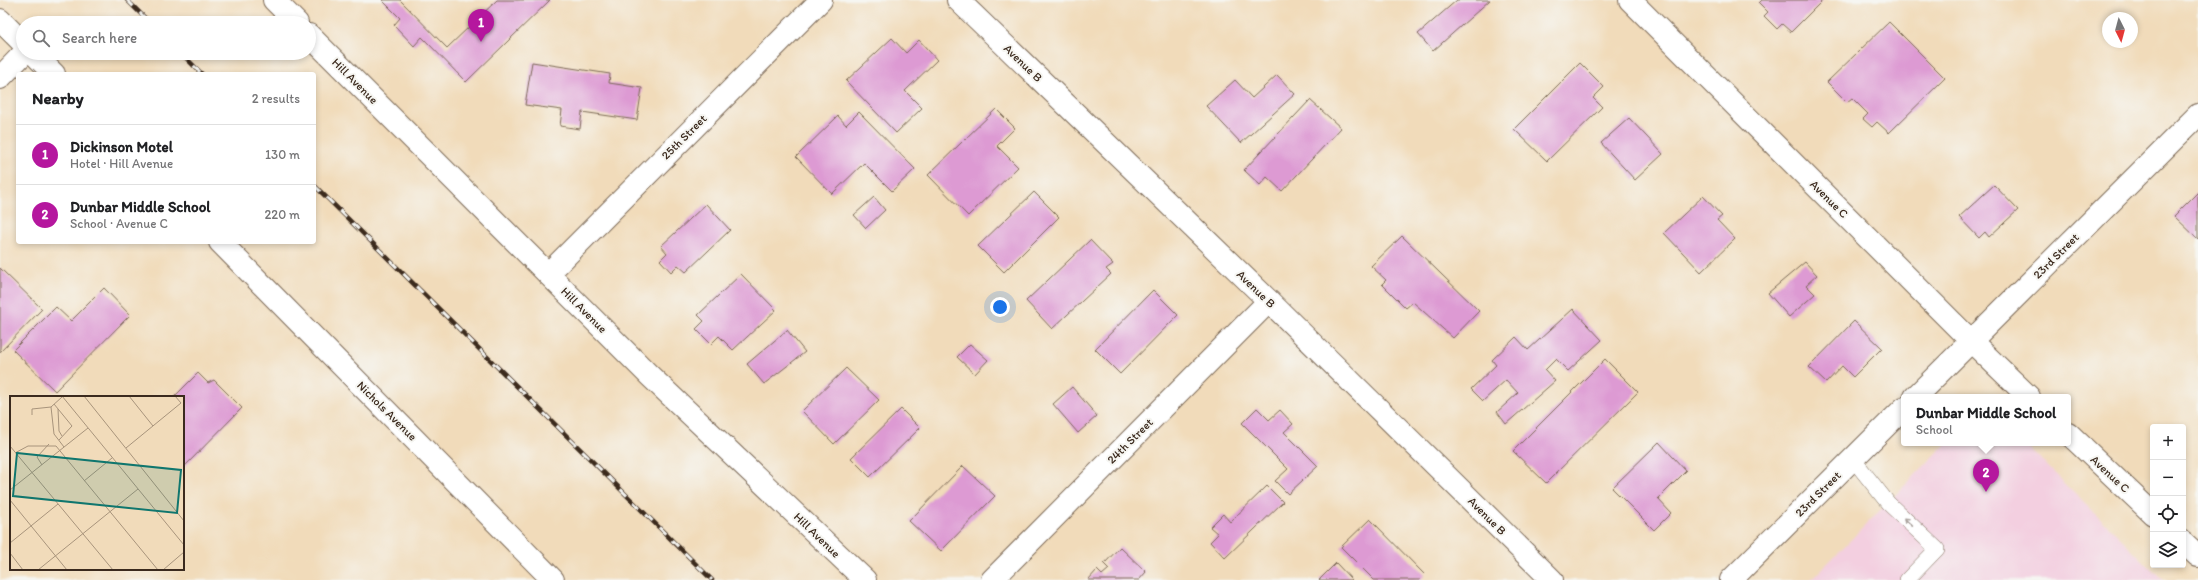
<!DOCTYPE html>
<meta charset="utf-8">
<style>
:root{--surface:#fff;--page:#f2f2f2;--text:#202124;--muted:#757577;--line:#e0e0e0;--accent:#b5179e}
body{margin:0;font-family:Itim,sans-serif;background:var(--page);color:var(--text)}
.controls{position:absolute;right:12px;bottom:12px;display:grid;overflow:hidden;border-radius:4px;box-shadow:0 2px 6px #0003}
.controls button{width:36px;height:36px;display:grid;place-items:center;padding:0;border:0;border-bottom:1px solid var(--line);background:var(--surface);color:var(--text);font:20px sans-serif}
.compass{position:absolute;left:2102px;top:12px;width:36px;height:36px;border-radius:50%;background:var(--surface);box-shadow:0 2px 6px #0003;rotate:174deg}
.you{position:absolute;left:1000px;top:307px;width:14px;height:14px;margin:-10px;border:3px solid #fff;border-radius:50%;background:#1a73e8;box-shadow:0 0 0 6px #1a73e833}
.badge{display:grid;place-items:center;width:26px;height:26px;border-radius:50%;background:var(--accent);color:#fff;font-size:13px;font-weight:700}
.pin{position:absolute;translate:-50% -33px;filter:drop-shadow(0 1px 2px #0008)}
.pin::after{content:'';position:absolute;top:21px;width:14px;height:12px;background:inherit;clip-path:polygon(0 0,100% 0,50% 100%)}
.popup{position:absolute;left:1901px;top:394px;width:170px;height:52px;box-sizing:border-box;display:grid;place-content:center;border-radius:4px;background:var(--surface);filter:drop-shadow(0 1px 3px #0005);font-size:13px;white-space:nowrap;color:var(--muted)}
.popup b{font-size:15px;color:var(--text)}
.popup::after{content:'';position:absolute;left:50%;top:100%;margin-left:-8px;border:8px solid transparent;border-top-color:var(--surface)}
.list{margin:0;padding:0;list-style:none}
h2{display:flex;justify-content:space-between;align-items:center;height:52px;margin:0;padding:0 16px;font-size:17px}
h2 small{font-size:13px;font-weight:400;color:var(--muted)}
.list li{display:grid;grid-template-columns:26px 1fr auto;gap:12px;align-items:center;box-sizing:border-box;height:60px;padding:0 16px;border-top:1px solid var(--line)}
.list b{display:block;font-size:15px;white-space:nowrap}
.list p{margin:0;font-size:13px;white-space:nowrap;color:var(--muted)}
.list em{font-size:13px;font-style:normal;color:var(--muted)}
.icon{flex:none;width:22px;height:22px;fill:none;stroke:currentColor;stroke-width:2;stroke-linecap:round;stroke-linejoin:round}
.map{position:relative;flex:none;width:2198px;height:580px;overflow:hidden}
.search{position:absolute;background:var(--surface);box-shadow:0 2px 6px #0003;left:16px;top:16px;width:300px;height:44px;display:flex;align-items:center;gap:10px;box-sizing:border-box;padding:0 14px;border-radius:22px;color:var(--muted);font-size:15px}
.panel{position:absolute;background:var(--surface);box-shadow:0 2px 6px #0003;left:16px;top:72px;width:300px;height:172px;border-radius:4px}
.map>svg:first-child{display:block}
.built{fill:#f3cfe0}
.building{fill:#dd9ad3}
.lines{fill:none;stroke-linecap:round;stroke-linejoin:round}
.service-casing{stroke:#7b6855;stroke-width:16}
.minor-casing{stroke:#7b6855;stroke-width:24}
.tertiary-casing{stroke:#7b6855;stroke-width:24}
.service{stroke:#fff;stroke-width:15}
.minor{stroke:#fff;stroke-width:22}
.tertiary{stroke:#fff;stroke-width:22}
.rail-casing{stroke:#3b2a1e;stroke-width:4.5}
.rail{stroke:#f6f6f2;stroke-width:3;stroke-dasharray:9;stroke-linecap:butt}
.oneway{stroke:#a79f9a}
.labels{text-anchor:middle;stroke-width:4;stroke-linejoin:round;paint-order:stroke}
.street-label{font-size:12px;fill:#3b2a1e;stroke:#f6f6f2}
.inset-road{fill:none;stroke:#a8947c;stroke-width:1}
.view{fill:#0f766e;fill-opacity:0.15;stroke:#0f766e;stroke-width:2}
.inset-edge{fill:none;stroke:#3b2a1e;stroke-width:2}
</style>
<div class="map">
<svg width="2198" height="580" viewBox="0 0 2198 580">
<rect width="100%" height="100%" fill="#f6f6f2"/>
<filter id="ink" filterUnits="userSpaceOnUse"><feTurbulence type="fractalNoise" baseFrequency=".025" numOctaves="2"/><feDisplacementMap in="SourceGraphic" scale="8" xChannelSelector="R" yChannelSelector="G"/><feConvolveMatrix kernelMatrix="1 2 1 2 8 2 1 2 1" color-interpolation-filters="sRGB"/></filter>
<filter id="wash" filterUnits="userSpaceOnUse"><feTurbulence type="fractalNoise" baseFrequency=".012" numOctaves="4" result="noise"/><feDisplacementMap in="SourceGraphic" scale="16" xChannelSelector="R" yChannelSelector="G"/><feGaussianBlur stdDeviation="0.9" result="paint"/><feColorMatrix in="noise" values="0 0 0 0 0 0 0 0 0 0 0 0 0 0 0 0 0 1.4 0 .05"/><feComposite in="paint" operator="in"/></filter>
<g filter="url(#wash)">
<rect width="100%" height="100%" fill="#f1dbba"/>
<path class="built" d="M 1947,443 L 2024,443 L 2163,580 L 1811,580 Z"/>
<g id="blocks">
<g class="building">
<path d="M 382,0 L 400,0 L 447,48 L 497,0 L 550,0 L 466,82 L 422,37 L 414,46 L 394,25 L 400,18 Z"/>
<path d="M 1457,0 L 1490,0 L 1433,51 L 1418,34 Z"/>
<path d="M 1762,0 L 1823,0 L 1791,32 L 1782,24 L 1777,29 L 1764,16 L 1768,12 L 1759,3 Z"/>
<path d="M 1889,22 L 1945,78 L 1889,133 L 1877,122 L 1872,127 L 1863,119 L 1868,114 L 1852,98 L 1847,102 L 1827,82 Z"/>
<path d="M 892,38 L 906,53 L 919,40 L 937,60 L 905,91 L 922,108 L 896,133 L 846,81 Z"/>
<path d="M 532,62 L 610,74 L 609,83 L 642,88 L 637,120 L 582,112 L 580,129 L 560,126 L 562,110 L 525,105 Z"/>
<path d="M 1580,63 L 1604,87 L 1593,98 L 1602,107 L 1547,161 L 1514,129 Z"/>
<path d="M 1277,75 L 1295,94 L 1241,143 L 1206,106 L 1235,80 L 1252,98 Z"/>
<path d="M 1310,100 L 1341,128 L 1282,191 L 1267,177 L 1260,185 L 1244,170 Z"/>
<path d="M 996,109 L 1015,128 L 997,146 L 1018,167 L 968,216 L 928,175 Z"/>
<path d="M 859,112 L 915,169 L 892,191 L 864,163 L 832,194 L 796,157 L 838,116 L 846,125 Z"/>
<path d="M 1629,118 L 1663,154 L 1635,180 L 1601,143 Z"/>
<path d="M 1994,185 L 2018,210 L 1989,237 L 1985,232 L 1979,238 L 1959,217 Z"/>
<path d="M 1034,192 L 1059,217 L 1004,272 L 978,246 Z"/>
<path d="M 2198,192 L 2198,239 L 2174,216 Z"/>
<path d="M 1703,196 L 1722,216 L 1717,220 L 1735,239 L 1701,272 L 1664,233 Z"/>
<path d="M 874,197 L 885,210 L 866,228 L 854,215 Z"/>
<path d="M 706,204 L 730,230 L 686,272 L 678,265 L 671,272 L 660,260 L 667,253 L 661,246 Z"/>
<path d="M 1402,236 L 1479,311 L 1453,338 L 1413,302 L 1406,308 L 1382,284 L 1386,280 L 1371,266 Z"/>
<path d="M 1090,240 L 1113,264 L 1106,269 L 1111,274 L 1052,329 L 1026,301 Z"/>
<path d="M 1805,262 L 1817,275 L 1806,285 L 1815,294 L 1789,317 L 1768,293 Z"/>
<path d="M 0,268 L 42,309 L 0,352 Z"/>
<path d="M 741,274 L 776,310 L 733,350 L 719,336 L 711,344 L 696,329 L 704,321 L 698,315 Z"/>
<path d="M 104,288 L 130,315 L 55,391 L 13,350 L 56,307 L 71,321 Z"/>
<path d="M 1153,290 L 1178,315 L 1120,374 L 1095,349 Z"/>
<path d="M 1573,309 L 1602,340 L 1568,371 L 1556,359 L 1545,370 L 1555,381 L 1506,424 L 1497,412 L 1518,393 L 1506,380 L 1483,401 L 1471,389 L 1496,365 L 1492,360 L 1516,337 L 1528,350 Z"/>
<path d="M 1854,321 L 1882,348 L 1853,377 L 1842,366 L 1826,383 L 1809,367 Z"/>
<path d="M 787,330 L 805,352 L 764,384 L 747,364 Z"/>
<path d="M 970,344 L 988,360 L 975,374 L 957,357 Z"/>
<path d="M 1605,359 L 1638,392 L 1546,483 L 1513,451 Z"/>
<path d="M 846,368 L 879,400 L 834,444 L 802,411 Z"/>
<path d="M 198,373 L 208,383 L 214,380 L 242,408 L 183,468 L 183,397 L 174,397 Z"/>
<path d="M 1072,387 L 1097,416 L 1078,433 L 1053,404 Z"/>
<path d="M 1257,408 L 1269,420 L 1280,410 L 1293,424 L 1284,432 L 1318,466 L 1288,494 L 1275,481 L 1288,469 L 1242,423 Z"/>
<path d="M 901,409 L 920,428 L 870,477 L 851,458 Z"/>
<path d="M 1659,442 L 1686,471 L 1658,499 L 1671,513 L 1654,530 L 1612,488 Z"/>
<path d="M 963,466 L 995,496 L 941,551 L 909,521 Z"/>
<path d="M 1267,486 L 1283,502 L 1225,558 L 1210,542 L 1218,534 L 1210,527 L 1223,514 L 1230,522 Z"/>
<path d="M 1370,519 L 1425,575 L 1420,580 L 1374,580 L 1341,547 Z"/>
<path d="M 1120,547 L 1146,572 L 1139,580 L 1088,580 L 1097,570 L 1102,575 L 1109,569 L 1104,564 Z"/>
<path d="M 1336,563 L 1352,580 L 1319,580 Z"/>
</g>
</g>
</g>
<g filter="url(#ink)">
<use href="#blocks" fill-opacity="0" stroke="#7b6855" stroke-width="1"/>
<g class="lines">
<g class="service-casing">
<path id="service" d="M 1853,459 L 1888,503 L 1937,549 L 1907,580"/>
</g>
<g class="minor-casing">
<g id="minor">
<path d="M 958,0 L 1269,301 L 1552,580"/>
<path d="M 1630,0 L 1971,341 L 2029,397"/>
<path d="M 0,20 L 23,43"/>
<path d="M 33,53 L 54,74"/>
<path d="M 0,78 L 24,53"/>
<path d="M 220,242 L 553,580"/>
<path d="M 548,274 L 821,0"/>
<path d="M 1915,397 L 2198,115"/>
<path d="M 2068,433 L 2153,514"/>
<path d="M 2183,542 L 2198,556"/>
<path d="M 992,580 L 1269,301"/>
<path d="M 1731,580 L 1904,408"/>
</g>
</g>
<g class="tertiary-casing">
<g id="tertiary">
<path d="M 274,0 L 297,23"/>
<path d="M 309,35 L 650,376 L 865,580"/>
</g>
</g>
<use href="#service" class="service"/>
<use href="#minor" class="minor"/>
<use href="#tertiary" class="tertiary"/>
<g class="rail-casing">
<g id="rail">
<path d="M 127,0 L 150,23"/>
<path d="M 181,53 L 202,74"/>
<path d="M 314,185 L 712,580"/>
</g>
</g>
<use href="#rail" class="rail"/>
</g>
<defs><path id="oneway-shaft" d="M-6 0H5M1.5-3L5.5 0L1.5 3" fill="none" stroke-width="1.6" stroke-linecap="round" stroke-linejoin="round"/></defs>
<use class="oneway" href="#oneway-shaft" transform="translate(1908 522) rotate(-137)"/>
</g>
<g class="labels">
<g class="street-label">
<text transform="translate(1023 63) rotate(44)" y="4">Avenue B</text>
<text transform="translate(355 81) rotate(45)" y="4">Hill Avenue</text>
<text transform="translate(684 137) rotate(-45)" y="4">25th Street</text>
<text transform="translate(1829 199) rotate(45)" y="4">Avenue C</text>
<text transform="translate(2056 256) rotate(-45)" y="4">23rd Street</text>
<text transform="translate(1256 289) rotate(44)" y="4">Avenue B</text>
<text transform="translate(584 310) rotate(45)" y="4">Hill Avenue</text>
<text transform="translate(387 411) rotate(45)" y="4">Nichols Avenue</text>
<text transform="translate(1130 441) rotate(-45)" y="4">24th Street</text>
<text transform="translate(2110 474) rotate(43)" y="4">Avenue C</text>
<text transform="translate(1818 494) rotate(-45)" y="4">23rd Street</text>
<text transform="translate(1487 516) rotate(45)" y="4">Avenue B</text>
<text transform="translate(817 535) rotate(44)" y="4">Hill Avenue</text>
</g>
</g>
<g transform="translate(10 396)">
<rect width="174" height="174" fill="#f1dbba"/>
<path class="inset-road" d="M 52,0 L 174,149M 74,0 L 174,125M 119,0 L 143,30M 52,1 L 41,11 L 44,38 L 54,51M 44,8 L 62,30 L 49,44M 48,13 L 49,35 L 52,40M 22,19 L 22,13 L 41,11M 0,50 L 103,174M 116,52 L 171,7 L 165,0M 5,57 L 18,50 L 46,50 L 148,174M 32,69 L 27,61 L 39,48M 74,85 L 102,62M 0,94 L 78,32M 0,104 L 57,174M 0,147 L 48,108M 0,157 L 13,174M 28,174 L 128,93M 153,174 L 174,156"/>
<path class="view" d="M 7,57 L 171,74 L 167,117 L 3,100 Z"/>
<rect width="174" height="174" class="inset-edge"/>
</g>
</svg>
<div class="controls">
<button>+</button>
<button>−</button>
<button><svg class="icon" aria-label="locate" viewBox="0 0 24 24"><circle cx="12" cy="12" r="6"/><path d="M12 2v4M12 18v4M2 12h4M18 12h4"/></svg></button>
<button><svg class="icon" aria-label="layers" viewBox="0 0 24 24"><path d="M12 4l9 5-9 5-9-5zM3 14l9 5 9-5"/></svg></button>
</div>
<svg class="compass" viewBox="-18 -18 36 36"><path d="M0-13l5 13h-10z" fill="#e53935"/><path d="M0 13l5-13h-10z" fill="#757577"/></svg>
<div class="you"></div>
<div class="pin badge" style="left:481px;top:42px">1</div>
<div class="pin badge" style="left:1986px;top:492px">2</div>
<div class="popup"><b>Dunbar Middle School</b>School</div>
<div class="search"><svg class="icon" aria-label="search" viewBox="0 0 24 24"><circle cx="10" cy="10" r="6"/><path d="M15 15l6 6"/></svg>Search here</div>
<section class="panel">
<h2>Nearby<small>2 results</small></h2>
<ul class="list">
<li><span class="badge">1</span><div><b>Dickinson Motel</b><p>Hotel · Hill Avenue</p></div><em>130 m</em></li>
<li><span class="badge">2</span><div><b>Dunbar Middle School</b><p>School · Avenue C</p></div><em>220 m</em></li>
</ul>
</section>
</div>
